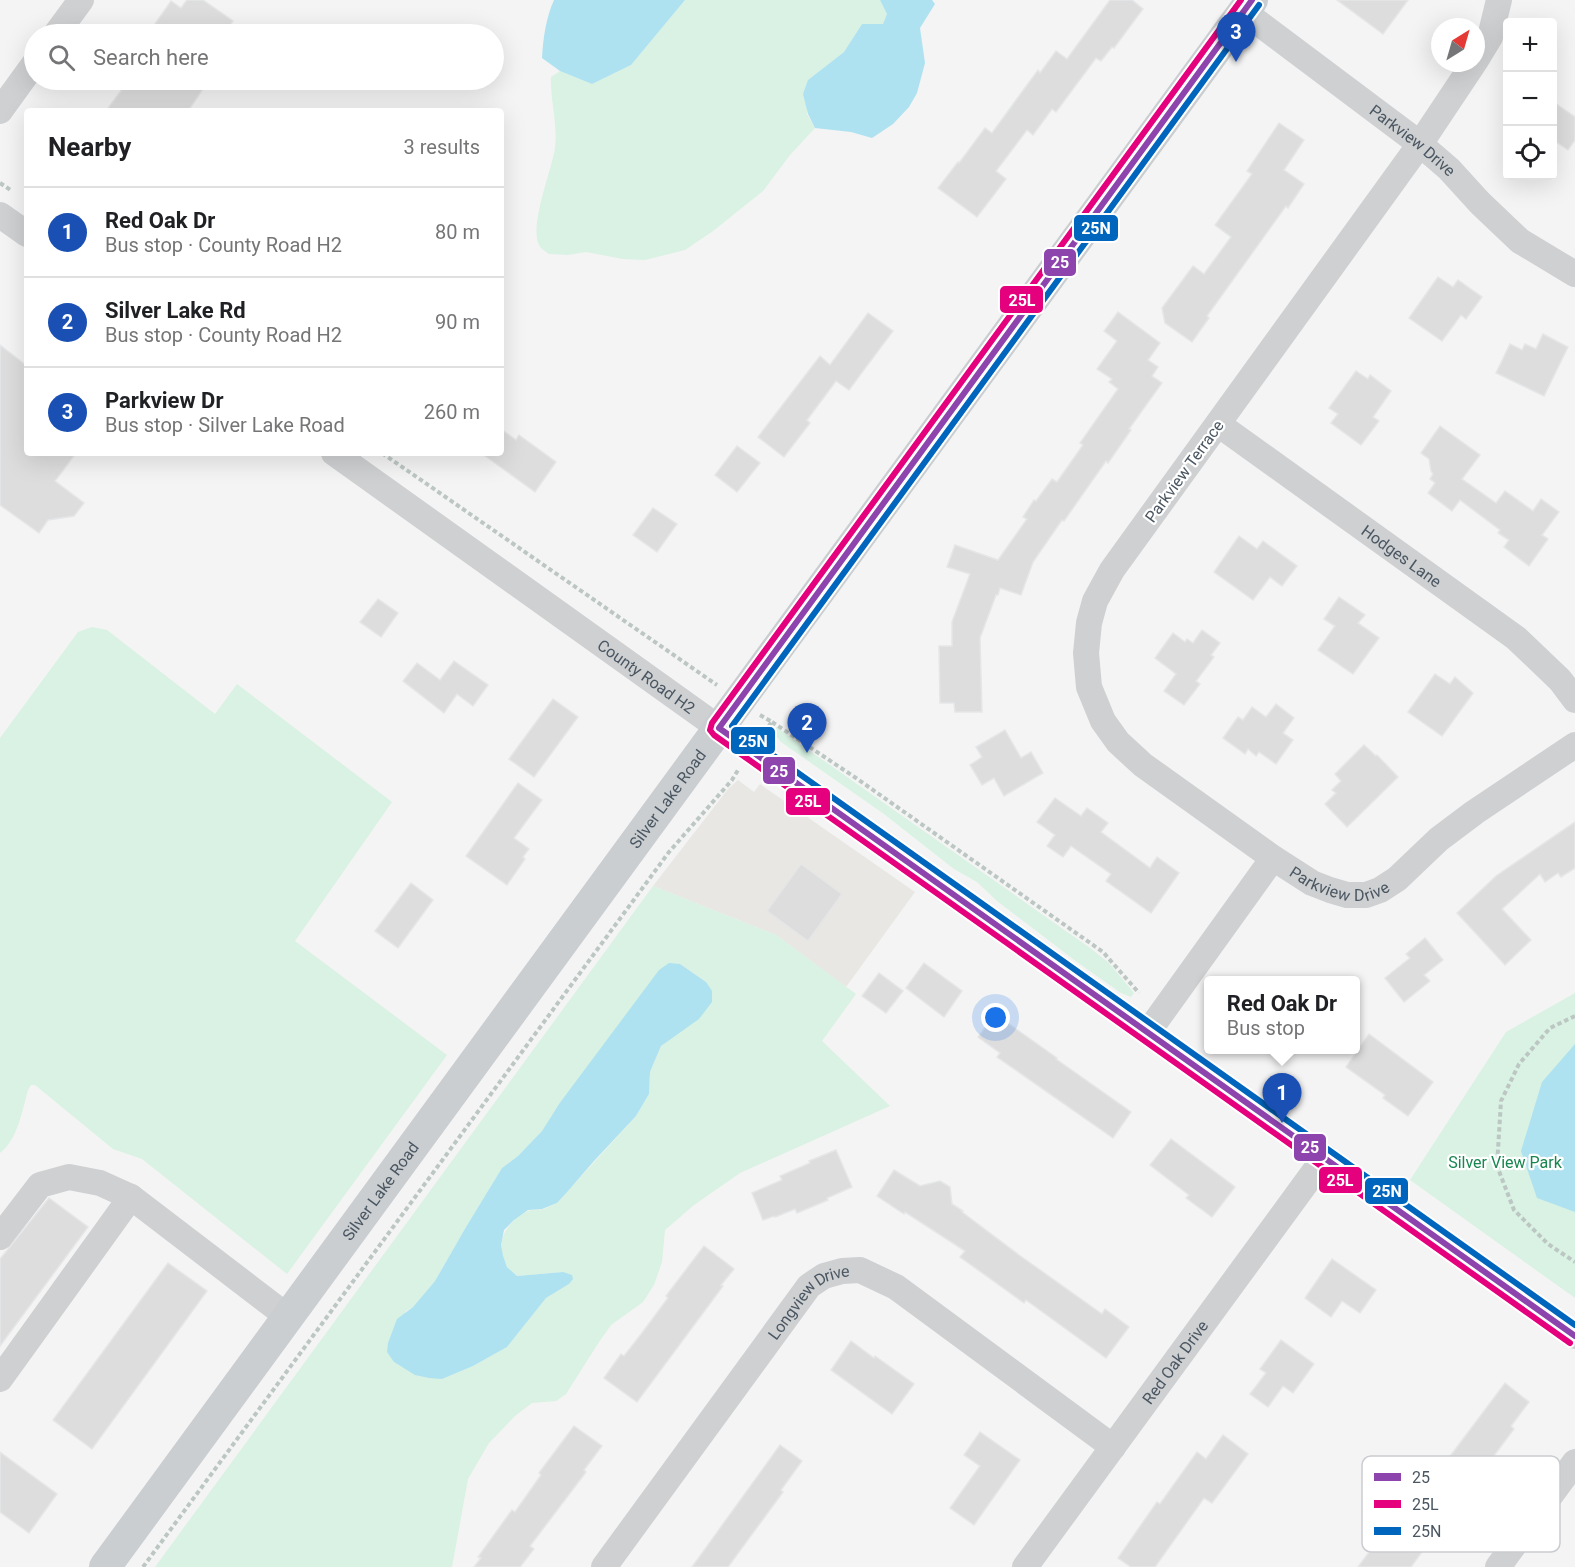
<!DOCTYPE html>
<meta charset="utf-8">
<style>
:root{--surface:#fff;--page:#f2f2f2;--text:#202124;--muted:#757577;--line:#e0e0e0;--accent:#2563eb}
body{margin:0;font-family:Roboto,sans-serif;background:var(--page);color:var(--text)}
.controls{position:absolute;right:18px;top:18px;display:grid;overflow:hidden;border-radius:6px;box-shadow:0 6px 24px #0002}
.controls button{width:54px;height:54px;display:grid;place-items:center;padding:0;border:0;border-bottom:2px solid var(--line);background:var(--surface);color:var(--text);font:30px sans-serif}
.compass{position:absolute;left:1431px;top:18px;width:54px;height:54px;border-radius:50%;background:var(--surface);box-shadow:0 6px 24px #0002;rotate:37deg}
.you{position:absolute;left:996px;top:1018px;width:21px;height:21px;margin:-15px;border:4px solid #fff;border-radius:50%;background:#1a73e8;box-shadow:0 0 0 9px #1a73e833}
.badge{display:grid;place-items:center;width:39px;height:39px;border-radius:50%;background:var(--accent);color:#fff;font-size:20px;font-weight:700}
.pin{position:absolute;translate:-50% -50px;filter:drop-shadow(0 2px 3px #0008)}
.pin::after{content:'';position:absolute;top:32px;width:21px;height:18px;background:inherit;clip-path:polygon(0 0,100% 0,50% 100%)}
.popup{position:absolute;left:1204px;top:976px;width:156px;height:78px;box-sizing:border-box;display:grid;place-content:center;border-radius:6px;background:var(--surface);filter:drop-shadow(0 2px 4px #0005);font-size:20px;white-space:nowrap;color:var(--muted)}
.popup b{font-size:22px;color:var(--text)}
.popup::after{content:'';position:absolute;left:50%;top:100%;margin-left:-12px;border:12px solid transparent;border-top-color:var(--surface)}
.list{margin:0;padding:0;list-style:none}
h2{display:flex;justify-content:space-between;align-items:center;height:78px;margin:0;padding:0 24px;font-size:26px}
h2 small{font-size:20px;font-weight:400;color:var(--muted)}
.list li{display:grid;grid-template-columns:39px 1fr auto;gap:18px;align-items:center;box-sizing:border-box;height:90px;padding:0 24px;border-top:2px solid var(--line)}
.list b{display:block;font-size:22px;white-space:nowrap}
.list p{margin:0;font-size:20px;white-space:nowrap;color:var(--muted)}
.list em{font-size:20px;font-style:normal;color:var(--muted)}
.icon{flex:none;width:33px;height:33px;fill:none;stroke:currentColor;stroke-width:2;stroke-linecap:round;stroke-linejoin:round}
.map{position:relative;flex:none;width:1575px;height:1567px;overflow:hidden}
.search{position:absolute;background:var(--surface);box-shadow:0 6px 24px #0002;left:24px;top:24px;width:480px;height:66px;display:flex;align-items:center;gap:15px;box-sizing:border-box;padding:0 21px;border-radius:33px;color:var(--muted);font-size:22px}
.panel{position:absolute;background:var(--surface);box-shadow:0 6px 24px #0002;left:24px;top:108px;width:480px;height:348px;border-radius:6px}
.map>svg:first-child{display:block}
.commercial{fill:#e8e7e3}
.green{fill:#d9f2e3;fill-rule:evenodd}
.water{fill:#aee2f0}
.building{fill:#ddddde;stroke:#e5e6e7;stroke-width:1.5}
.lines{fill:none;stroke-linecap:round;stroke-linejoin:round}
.path{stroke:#bcc7c4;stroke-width:4;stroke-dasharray:4.5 3;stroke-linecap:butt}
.minor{stroke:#ced0d2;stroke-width:26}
.major{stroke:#caced1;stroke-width:32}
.bus-1-casing{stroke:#fff;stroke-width:10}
.bus-2-casing{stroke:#fff;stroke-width:10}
.bus-3-casing{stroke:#fff;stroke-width:10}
.bus-1{stroke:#8e44ad;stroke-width:6}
.bus-2{stroke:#e5007d;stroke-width:6}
.bus-3{stroke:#0065bd;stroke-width:6}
.labels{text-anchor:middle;stroke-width:4.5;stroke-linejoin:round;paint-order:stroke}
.street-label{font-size:16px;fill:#4a5661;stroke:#fff}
.park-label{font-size:16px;fill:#17864f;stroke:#fff}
.key{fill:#fff;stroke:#c9ccd0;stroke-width:1.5}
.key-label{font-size:16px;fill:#4a5661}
.line-badge{stroke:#fff;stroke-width:2}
.badge-label{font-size:16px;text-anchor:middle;font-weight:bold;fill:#fff}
</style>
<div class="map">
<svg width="1575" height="1567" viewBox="0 0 1575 1567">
<rect width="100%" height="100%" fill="#f4f4f4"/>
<path class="commercial" d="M 738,780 L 754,792 L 760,784 L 915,892 L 846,987 L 776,935 L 653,886 L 728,789 Z"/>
<g class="green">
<path d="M 685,0 L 880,0 L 887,14 L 883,24 L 862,24 L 844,52 L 808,80 L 807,114 L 815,128 L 790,155 L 763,191 L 713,231 L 685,250 L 645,260 L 623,259 L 586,252 L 568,255 L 549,254 C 546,252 540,248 539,245 C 529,226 552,169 555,148 C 558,124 550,100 551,77 L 560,71 L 592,84 L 631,65 Z"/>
<path d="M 92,627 L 107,630 L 215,714 L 237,684 L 392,802 L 295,941 L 447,1055 L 287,1274 L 142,1159 L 113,1149 L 35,1085 L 31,1085 L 28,1090 C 22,1111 18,1139 0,1153 L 0,738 L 78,632 Z"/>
<path d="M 776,727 L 1090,948 L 1109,963 L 1134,993 L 1131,997 L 1121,993 L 1077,962 L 997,901 L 977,882 L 954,869 L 884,814 L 781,742 L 773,732 Z"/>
<path d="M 653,886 L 776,935 L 856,994 L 822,1041 L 890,1106 L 740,1173 L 694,1205 L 665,1230 L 662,1262 L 654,1285 L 643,1302 L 611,1325 L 599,1342 L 566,1394 L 556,1401 L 532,1403 L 515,1416 L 489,1443 L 468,1479 L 452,1567 L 155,1567 ZM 680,964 L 706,982 L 674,1036 L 661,1046 L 650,1072 L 649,1094 L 636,1116 L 557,1203 C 553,1205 548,1207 544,1209 C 538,1210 531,1209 526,1212 C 506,1222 493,1245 507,1266 C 509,1270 514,1273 517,1276 L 563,1272 L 569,1284 L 546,1298 L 507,1347 L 473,1366 L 442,1379 L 401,1366 L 394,1362 L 388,1343 L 406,1311 L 413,1307 L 435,1281 L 466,1227 L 502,1168 L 518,1156 L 542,1131 L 559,1104 Z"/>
<path d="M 1575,993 L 1575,1298 L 1410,1180 L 1506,1032 Z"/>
</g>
<g class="water">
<path d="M 554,0 L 685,0 L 631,65 L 592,84 L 560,71 L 542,58 C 543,38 546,18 554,0 Z"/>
<path d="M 880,0 L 932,0 L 935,4 L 920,28 L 925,63 L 917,93 L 909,107 L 893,124 L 872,138 L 851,132 L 815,128 L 808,114 L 803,94 L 808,80 L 844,52 L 862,24 L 883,24 L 887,14 Z"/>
<path d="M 669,963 L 680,964 L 706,982 L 712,991 L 712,1002 L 699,1019 L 661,1046 L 650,1072 L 649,1094 L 636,1116 L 594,1161 L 568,1191 L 557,1203 L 542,1209 L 528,1210 L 514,1220 L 504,1230 L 501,1245 L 503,1256 L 507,1267 L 517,1276 L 563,1272 L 572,1275 L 573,1279 L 569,1284 L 546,1298 L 507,1347 L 473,1366 L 442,1379 L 429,1378 L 415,1375 L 394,1362 L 387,1352 L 388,1343 L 397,1319 L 413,1307 L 435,1281 L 466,1227 L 502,1168 L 518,1156 L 542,1131 L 559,1104 L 659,970 Z"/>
<path d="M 1575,1044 L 1575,1212 L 1537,1198 L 1521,1151 L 1542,1082 Z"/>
</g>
<g class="building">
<path d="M 187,0 L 203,0 L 233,21 L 223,34 L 148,34 L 171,1 L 181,8 Z"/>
<path d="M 1110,0 L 1132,0 L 1143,9 L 1114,48 L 1112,47 L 1101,61 L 1096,58 L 1056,112 L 1052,109 L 1033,135 L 1027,130 L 996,171 L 1006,179 L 977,217 L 938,188 L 958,162 L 959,163 L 985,128 L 992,133 L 1038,70 L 1040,73 L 1056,51 L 1067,59 Z"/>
<path d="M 1337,0 L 1408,0 L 1383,34 Z"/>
<path d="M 129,80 L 191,80 L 203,89 L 188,111 L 106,111 Z"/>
<path d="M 1552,101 L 1575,117 L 1575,140 L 1568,150 L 1552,139 Z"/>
<path d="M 1279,123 L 1304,140 L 1284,170 L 1304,184 L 1288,208 L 1286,206 L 1207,316 L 1209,318 L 1192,342 L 1165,323 L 1162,308 L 1193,266 L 1204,274 L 1231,237 L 1215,225 L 1252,174 L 1247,171 Z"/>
<path d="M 1438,277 L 1453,287 L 1458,280 L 1482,297 L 1466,319 L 1461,315 L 1442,341 L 1409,318 Z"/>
<path d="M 1118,312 L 1160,343 L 1148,360 L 1158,367 L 1152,376 L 1162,383 L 1129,429 L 1131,430 L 1108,463 L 1106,461 L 1064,521 L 1062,520 L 1033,562 L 1021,595 L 1000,588 L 998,595 L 996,595 L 980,638 L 982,712 L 955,712 L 954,703 L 940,703 L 939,646 L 952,646 L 952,622 L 970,574 L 947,567 L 955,545 L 998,560 L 1027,519 L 1023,517 L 1034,500 L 1036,501 L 1052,479 L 1057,482 L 1083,445 L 1080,443 L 1118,389 L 1109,382 L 1112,379 L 1097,369 L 1117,341 L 1104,331 Z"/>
<path d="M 868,313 L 893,331 L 849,390 L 836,381 L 807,420 L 810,423 L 784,457 L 758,437 L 820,356 L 830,365 Z"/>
<path d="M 1543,334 L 1568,347 L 1544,396 L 1496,373 L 1510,344 L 1522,350 L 1525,344 L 1536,349 Z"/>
<path d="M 0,345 L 27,366 L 27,453 L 76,453 L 55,481 L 84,503 L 74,516 L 48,520 L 39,533 L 0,505 Z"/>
<path d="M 1356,371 L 1368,379 L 1370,375 L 1391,391 L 1373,417 L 1379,421 L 1361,445 L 1331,423 L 1338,414 L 1329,408 Z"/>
<path d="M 1440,426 L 1480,455 L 1462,479 L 1496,503 L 1505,491 L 1533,511 L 1541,499 L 1559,512 L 1542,535 L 1548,539 L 1529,566 L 1504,547 L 1509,540 L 1498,533 L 1500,530 L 1460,500 L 1452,511 L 1428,493 L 1435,483 L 1430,479 L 1433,474 L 1431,471 L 1429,459 L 1421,453 Z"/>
<path d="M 501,429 L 516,440 L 519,435 L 556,462 L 535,492 L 481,453 L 501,453 Z"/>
<path d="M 737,446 L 760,463 L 737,492 L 715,475 Z"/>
<path d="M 653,508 L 677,524 L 657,552 L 633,535 Z"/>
<path d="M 1239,536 L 1257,549 L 1263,541 L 1297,566 L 1282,586 L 1270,577 L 1253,600 L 1214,572 Z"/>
<path d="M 1339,597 L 1365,615 L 1358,623 L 1379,638 L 1353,674 L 1318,650 L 1335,626 L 1324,619 Z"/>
<path d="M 378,599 L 398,613 L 381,637 L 360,622 Z"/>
<path d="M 1202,630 L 1220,643 L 1211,655 L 1214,657 L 1196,681 L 1200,684 L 1184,705 L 1164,691 L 1176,674 L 1155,658 L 1173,633 L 1185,642 L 1187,639 L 1193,643 Z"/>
<path d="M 454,661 L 488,685 L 473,706 L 457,694 L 444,713 L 403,681 L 417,663 L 440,680 Z"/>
<path d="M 1435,674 L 1450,684 L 1455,677 L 1473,693 L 1442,736 L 1408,712 Z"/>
<path d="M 553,699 L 578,717 L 534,777 L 509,759 Z"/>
<path d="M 1276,704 L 1294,718 L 1283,733 L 1293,740 L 1276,764 L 1259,752 L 1256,756 L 1248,749 L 1245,754 L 1223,738 L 1238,717 L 1243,720 L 1252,707 L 1266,717 Z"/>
<path d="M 1005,730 L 1021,758 L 1031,752 L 1043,773 L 1004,796 L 994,778 L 982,785 L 970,765 L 982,757 L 976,747 Z"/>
<path d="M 1364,745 L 1376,756 L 1377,755 L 1398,777 L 1347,827 L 1325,804 L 1336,793 L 1332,790 L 1341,781 L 1335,774 Z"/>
<path d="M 518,783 L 542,800 L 514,838 L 529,849 L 523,857 L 525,859 L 507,885 L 466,856 Z"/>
<path d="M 1055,798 L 1081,816 L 1087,808 L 1108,823 L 1101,832 L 1150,868 L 1157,857 L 1179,873 L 1151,913 L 1106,881 L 1111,874 L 1071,846 L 1063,857 L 1047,846 L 1055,835 L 1037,822 Z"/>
<path d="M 1575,822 L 1575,868 L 1561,877 L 1558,873 L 1545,882 L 1540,874 L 1502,909 L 1531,940 L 1505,965 L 1457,913 L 1496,876 Z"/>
<path d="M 801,864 L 842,894 L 808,941 L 767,911 Z"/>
<path d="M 411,883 L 433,900 L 398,948 L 375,931 Z"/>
<path d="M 1425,938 L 1443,960 L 1424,975 L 1430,981 L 1404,1002 L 1385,978 L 1410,958 L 1406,954 Z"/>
<path d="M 924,963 L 962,991 L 944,1017 L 906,988 Z"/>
<path d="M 879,973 L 903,991 L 886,1013 L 862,996 Z"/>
<path d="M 995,1014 L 1057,1058 L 1056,1059 L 1131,1112 L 1113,1138 L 997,1057 L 1000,1053 L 978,1037 Z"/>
<path d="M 1369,1034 L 1433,1082 L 1408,1116 L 1383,1098 L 1385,1095 L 1346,1067 Z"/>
<path d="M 1171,1139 L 1235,1187 L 1212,1217 L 1186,1198 L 1189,1195 L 1150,1165 Z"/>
<path d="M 836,1150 L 852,1187 L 827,1198 L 828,1200 L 797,1213 L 795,1209 L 775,1217 L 774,1216 L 763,1220 L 752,1193 L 782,1180 L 780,1176 L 810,1163 L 809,1161 Z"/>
<path d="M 894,1170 L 920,1186 L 940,1181 L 950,1187 L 952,1204 L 963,1211 L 962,1212 L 1019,1255 L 1102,1314 L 1105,1309 L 1129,1327 L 1106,1358 L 1026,1300 L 1024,1303 L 960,1257 L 965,1251 L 905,1212 L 904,1214 L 877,1196 Z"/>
<path d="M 49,1198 L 88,1227 L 0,1346 L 0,1259 Z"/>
<path d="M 704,1246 L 734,1269 L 721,1285 L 723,1286 L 637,1402 L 604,1378 L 621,1354 L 624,1356 L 642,1333 L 668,1298 L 666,1296 Z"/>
<path d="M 1332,1259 L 1376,1290 L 1360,1313 L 1342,1301 L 1331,1317 L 1305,1298 Z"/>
<path d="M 168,1263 L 207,1291 L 92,1449 L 53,1420 Z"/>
<path d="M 1281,1340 L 1314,1364 L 1293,1393 L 1283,1386 L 1268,1407 L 1250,1394 L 1266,1373 L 1260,1369 Z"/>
<path d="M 851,1341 L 874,1358 L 875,1356 L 914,1384 L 892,1414 L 831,1370 Z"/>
<path d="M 1505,1383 L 1529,1402 L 1511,1426 L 1514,1429 L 1487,1465 L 1481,1461 L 1445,1511 L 1449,1515 L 1411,1567 L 1358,1567 L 1415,1490 L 1420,1493 L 1437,1470 L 1439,1471 Z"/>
<path d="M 574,1426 L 602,1446 L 584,1470 L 586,1472 L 530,1546 L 534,1549 L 520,1567 L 474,1567 L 481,1558 L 478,1557 L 512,1510 L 515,1512 L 541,1475 L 539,1473 Z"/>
<path d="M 980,1432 L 1020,1460 L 974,1525 L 950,1508 L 980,1466 L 964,1455 Z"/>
<path d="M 1223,1435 L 1248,1454 L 1212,1503 L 1204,1498 L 1155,1567 L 1131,1567 L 1118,1558 L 1157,1502 L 1160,1504 L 1197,1452 L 1206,1459 Z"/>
<path d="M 780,1445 L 802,1461 L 781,1490 L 783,1492 L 728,1567 L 692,1567 Z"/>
<path d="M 0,1452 L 57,1494 L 29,1533 L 0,1512 Z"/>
</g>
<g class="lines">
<g class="path">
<path d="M 0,183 L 12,191"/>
<path d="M 382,453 L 717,685"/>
<path d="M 760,715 L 772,722 L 764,732"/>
<path d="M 772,722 L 856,778 L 1103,952 L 1139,993"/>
<path d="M 1575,1016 L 1550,1028 L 1519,1064 L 1501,1101 L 1497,1166 L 1514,1210 L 1548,1244 L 1575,1262"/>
<path d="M 143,1567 L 669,852 L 732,780 L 738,770"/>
</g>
<g class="minor">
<path id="s1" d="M 1244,12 L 1420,144 L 1449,169 L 1480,203 L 1520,241 L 1575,274"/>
<path d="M 56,34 L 81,0"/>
<path d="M 1476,60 L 1490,37 L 1499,0"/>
<path id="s2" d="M 1474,63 L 1420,144 L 1112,570 L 1095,601 L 1089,623 L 1086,653 L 1089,687 L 1103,721 L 1118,742 L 1143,765 L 1273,858 L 1312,883 L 1330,890 L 1347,895 L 1366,895 L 1380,890 L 1397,879 L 1439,839 L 1475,812 L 1575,745"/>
<path d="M 0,111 L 34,64"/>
<path d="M 0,215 L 27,234"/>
<path id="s3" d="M 1218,424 L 1516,638 L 1560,680 L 1575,700"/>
<path id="s4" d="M 334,453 L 751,751 L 1575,1336"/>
<path d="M 1148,1032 L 1273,858"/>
<path d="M 0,1237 L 40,1185 L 69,1177 L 100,1183 L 131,1197 L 288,1317"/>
<path d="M 0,1379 L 131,1197"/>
<path id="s5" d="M 604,1567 L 809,1286 L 824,1276 L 842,1271 L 860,1270 L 896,1287 L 1113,1447"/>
<path id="s6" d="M 1025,1567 L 1325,1157"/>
<path d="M 1498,1567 L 1575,1462"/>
</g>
<path class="major" id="s7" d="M 105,1567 L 1252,0"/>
<g class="bus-1-casing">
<path id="bus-1" d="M 1252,0 L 719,728 L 1575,1336"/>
</g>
<g class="bus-2-casing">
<path id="bus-2" d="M 1241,0 L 712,723 L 710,730 L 714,735 L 1570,1343"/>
</g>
<g class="bus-3-casing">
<path id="bus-3" d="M 1259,5 L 732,726 L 1575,1325"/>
</g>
<use href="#bus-1" class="bus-1"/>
<use href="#bus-2" class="bus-2"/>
<use href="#bus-3" class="bus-3"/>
</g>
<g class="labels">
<g class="street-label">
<text dy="6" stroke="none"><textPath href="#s1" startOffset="212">Parkview Drive</textPath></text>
<text transform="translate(1184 471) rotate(-54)" y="6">Parkview Terrace</text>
<text dy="6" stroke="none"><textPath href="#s3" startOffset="226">Hodges Lane</textPath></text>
<text dy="6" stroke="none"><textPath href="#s4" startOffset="384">County Road H2</textPath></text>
<text dy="6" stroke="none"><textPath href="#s7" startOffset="952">Silver Lake Road</textPath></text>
<text dy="6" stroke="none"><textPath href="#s2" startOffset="1076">Parkview Drive</textPath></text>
<text dy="6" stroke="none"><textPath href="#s7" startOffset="466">Silver Lake Road</textPath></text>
<text dy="6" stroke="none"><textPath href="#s5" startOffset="338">Longview Drive</textPath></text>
<text dy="6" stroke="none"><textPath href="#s6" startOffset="254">Red Oak Drive</textPath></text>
</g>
<g class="park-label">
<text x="1505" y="1168">Silver View Park</text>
</g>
</g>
<rect x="1362" y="1456" width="198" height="96" rx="9" class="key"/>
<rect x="1374" y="1473" width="27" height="8" fill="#8e44ad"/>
<rect x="1374" y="1500" width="27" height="8" fill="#e5007d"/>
<rect x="1374" y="1527" width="27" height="8" fill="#0065bd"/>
<g class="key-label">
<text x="1412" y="1483">25</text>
<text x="1412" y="1510">25L</text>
<text x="1412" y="1537">25N</text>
</g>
<g class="line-badge">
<rect x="1073" y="214" width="46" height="28" rx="6" fill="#0065bd"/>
<rect x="1043" y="248" width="34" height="29" rx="6" fill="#8e44ad"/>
<rect x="999" y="285" width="45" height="29" rx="6" fill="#e5007d"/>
<rect x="730" y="726" width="46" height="29" rx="6" fill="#0065bd"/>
<rect x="762" y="756" width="34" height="29" rx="6" fill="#8e44ad"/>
<rect x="785" y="787" width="46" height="29" rx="6" fill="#e5007d"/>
<rect x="1293" y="1133" width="34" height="29" rx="6" fill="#8e44ad"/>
<rect x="1318" y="1166" width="45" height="28" rx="6" fill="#e5007d"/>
<rect x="1364" y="1177" width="45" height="28" rx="6" fill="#0065bd"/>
</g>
<g class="badge-label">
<text x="1096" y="234">25N</text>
<text x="1060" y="268">25</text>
<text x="1022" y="306">25L</text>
<text x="753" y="747">25N</text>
<text x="779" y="777">25</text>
<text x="808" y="807">25L</text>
<text x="1310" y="1153">25</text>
<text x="1340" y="1186">25L</text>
<text x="1387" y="1197">25N</text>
</g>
</svg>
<div class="controls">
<button>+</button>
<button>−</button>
<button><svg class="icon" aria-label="locate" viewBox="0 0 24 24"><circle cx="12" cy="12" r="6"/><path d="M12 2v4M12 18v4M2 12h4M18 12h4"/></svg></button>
</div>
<svg class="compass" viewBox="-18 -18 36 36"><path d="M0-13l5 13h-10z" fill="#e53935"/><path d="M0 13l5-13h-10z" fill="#757577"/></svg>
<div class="you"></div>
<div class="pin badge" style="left:1282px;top:1123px;background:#1a4fb4">1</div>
<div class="popup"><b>Red Oak Dr</b>Bus stop</div>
<div class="pin badge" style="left:807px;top:753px;background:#1a4fb4">2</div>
<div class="pin badge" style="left:1236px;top:62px;background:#1a4fb4">3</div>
<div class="search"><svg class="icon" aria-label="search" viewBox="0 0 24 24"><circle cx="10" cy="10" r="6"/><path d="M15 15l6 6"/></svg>Search here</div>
<section class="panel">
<h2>Nearby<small>3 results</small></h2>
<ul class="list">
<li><span class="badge" style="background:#1a4fb4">1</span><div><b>Red Oak Dr</b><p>Bus stop · County Road H2</p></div><em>80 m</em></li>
<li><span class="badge" style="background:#1a4fb4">2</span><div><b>Silver Lake Rd</b><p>Bus stop · County Road H2</p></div><em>90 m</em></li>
<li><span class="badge" style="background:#1a4fb4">3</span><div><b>Parkview Dr</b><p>Bus stop · Silver Lake Road</p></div><em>260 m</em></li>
</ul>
</section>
</div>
